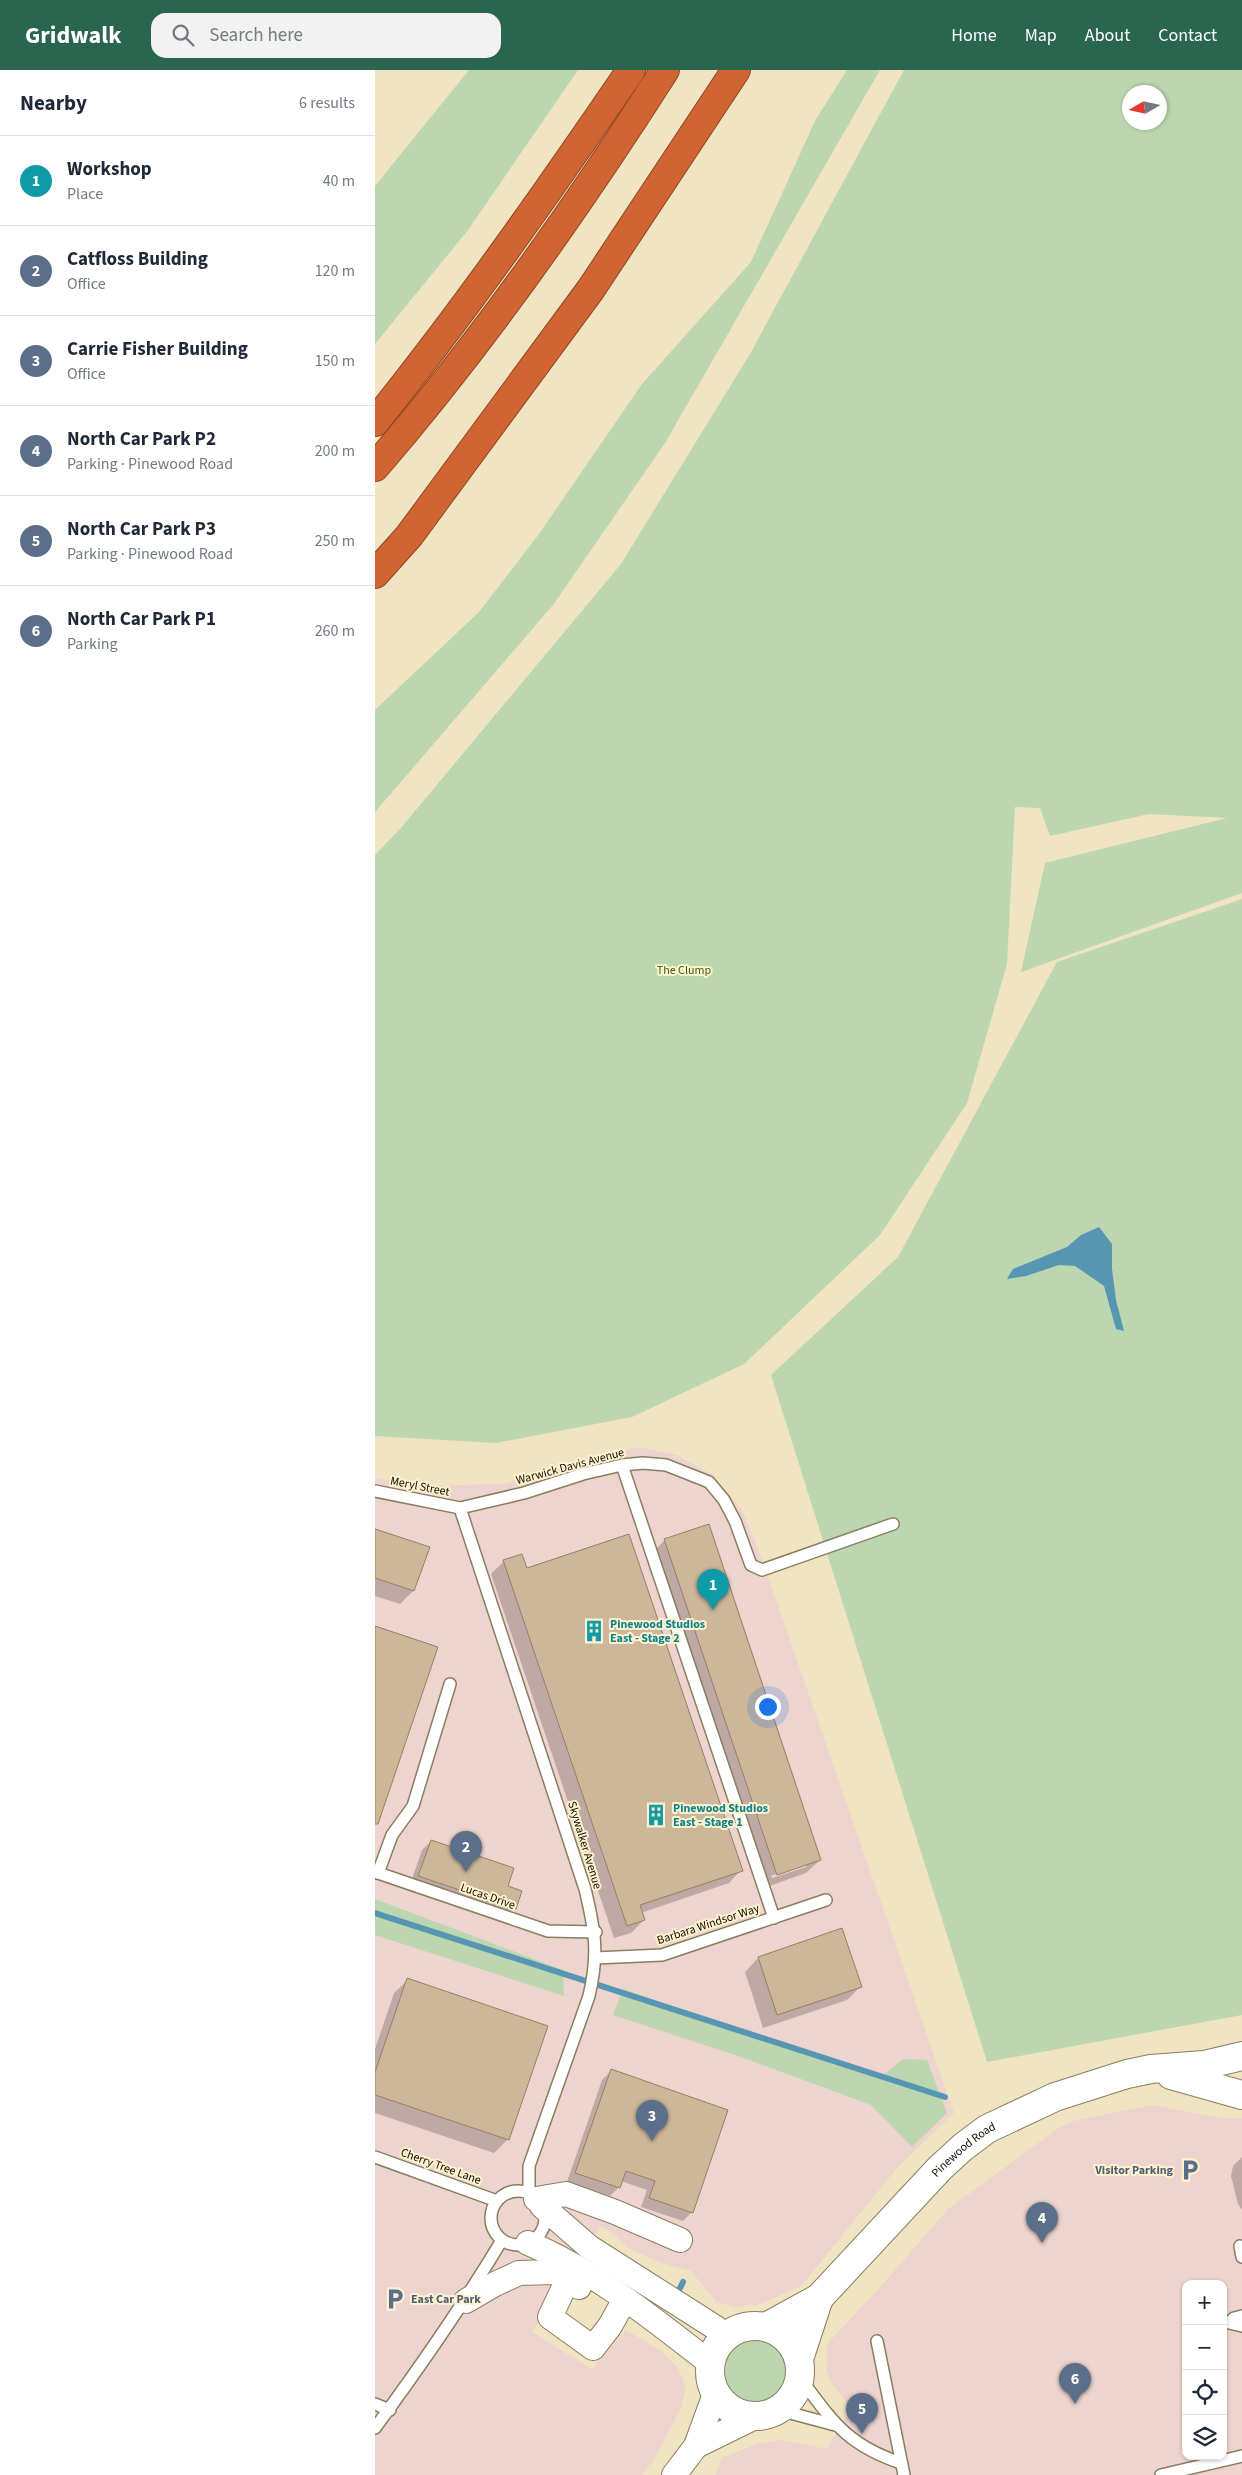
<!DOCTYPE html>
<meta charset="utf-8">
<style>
:root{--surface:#fff;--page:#f2f2f3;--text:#1f2937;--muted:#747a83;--line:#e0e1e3;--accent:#2a654f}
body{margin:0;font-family:"Source Sans 3",sans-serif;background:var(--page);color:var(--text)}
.controls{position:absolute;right:15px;bottom:15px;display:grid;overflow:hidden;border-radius:10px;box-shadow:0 1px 4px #0004}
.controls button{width:45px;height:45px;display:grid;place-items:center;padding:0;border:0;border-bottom:1px solid var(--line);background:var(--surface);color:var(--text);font:25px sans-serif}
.compass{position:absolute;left:747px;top:15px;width:45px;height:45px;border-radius:50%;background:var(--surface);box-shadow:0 1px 4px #0004;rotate:261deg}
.you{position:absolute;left:392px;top:1636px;width:18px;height:18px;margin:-12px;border:4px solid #fff;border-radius:50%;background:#1a73e8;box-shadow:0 0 0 8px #1a73e833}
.badge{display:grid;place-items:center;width:32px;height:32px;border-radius:50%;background:var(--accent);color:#fff;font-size:16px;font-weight:700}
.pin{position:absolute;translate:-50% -41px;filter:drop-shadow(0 1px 2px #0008)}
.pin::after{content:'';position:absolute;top:26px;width:18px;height:15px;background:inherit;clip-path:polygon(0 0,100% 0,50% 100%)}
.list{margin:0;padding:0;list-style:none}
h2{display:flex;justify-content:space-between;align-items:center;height:65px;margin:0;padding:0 20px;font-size:21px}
h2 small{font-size:16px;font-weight:400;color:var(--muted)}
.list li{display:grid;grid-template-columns:32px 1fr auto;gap:15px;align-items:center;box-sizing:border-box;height:90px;padding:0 20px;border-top:1px solid var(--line)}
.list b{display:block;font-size:19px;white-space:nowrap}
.list p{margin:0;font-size:16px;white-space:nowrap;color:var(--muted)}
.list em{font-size:16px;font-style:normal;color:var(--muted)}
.icon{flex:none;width:28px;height:28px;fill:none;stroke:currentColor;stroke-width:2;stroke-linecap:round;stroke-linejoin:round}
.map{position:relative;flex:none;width:867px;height:2405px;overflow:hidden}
header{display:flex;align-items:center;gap:30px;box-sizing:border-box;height:70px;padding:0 25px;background:var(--accent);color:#fff}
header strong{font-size:24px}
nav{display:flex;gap:28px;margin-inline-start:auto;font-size:18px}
.search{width:350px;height:45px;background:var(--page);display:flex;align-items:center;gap:12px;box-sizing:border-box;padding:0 18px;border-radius:15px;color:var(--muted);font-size:19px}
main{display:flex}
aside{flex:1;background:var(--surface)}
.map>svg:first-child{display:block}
.commercial{fill:#eed4ce;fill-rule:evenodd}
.green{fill:#bcd6af;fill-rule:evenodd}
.water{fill:#5696b3}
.shadow{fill:#0003;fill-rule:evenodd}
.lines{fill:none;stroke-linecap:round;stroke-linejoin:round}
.stream{stroke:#5696b3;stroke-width:6}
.building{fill:#cdb699;stroke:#958064}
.service-casing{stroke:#897e5e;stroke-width:14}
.minor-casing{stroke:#897e5e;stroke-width:26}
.tertiary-casing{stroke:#897e5e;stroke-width:30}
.motorway-casing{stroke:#8e4722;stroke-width:30}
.service{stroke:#fff;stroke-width:11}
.minor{stroke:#fff;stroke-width:24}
.tertiary{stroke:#fff;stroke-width:28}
.motorway{stroke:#d06533;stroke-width:28}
.labels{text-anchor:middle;stroke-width:4;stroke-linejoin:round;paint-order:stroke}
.park-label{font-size:12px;fill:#355e19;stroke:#fef2cf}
.street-label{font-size:12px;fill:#120e03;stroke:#fef2cf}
.culture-label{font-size:12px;font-weight:bold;fill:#0d838f;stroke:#fef2cf;text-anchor:start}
.service-label{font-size:12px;font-weight:bold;fill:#4e5e75;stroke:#fef2cf;text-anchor:end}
</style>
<header>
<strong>Gridwalk</strong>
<div class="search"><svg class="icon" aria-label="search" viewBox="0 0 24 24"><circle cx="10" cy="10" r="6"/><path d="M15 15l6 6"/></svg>Search here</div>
<nav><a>Home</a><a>Map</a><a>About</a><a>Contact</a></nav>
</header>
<main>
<aside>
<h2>Nearby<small>6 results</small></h2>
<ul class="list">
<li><span class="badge" style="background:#0f9aa8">1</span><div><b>Workshop</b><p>Place</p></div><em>40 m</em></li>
<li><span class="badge" style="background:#5c6f8a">2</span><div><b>Catfloss Building</b><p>Office</p></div><em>120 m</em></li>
<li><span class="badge" style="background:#5c6f8a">3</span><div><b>Carrie Fisher Building</b><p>Office</p></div><em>150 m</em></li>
<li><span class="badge" style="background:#5c6f8a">4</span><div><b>North Car Park P2</b><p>Parking · Pinewood Road</p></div><em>200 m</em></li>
<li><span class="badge" style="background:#5c6f8a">5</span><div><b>North Car Park P3</b><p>Parking · Pinewood Road</p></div><em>250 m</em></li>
<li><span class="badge" style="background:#5c6f8a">6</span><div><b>North Car Park P1</b><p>Parking</p></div><em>260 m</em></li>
</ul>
</aside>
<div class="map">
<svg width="867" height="2405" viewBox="0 0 867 2405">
<rect width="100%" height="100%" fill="#f0e4c2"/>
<g class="commercial">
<path d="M 263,1377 L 302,1385 L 338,1405 L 366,1438 L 383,1478 L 579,2043 L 522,2098 L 426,2216 L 383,2235 L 361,2237 L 341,2232 L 316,2201 L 284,2192 L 254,2179 L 236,2162 L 226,2157 L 157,2262 L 217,2299 L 251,2260 L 286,2281 L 303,2298 L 311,2318 L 306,2338 L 280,2388 L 267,2405 L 0,2405 L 0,1408 L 40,1416 L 129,1414 Z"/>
<path d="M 777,2035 L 846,2048 L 867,2048 L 867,2405 L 341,2405 L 347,2388 L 382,2374 L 407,2370 L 452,2379 L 476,2338 L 457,2314 L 452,2301 L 452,2274 L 506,2216 L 573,2139 L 685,2057 L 698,2051 ZM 811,2214 L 848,2214 L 848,2386 L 811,2386 Z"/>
</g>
<g class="green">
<path d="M 94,0 L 203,0 L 93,160 L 0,274 L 0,116 Z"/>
<path d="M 472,0 L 505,0 L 290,373 L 178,535 L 0,742 L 0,640 L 104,542 L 164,464 L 267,314 L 376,192 L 440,51 Z"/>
<path d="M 529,0 L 867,0 L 867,823 L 646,902 L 670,793 L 852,748 L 774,744 L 675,766 L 665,738 L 640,737 L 632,894 L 592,1033 L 505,1165 L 369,1294 L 257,1347 L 121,1373 L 0,1366 L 0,785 L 25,759 L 246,494 L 375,284 ZM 754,22 L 784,22 L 784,52 L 754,52 Z"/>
<path d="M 867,829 L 867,1945 L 612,1992 L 396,1305 L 523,1187 L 682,892 Z"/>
<path d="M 0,1829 L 188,1900 L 189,1926 L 0,1865 Z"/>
<path d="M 248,1919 L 432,1983 L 507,2006 L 528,1989 L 552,1990 L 572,2043 L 537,2077 L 496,2035 L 366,1987 L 238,1945 Z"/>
<circle cx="380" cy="2303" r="35"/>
</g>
<path class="water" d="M 724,1157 L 737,1174 L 737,1199 L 741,1230 L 749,1261 L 741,1259 L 729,1216 L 700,1196 L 684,1195 L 651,1206 L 632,1209 L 638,1199 L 692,1177 L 706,1165 Z"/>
<g class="shadow">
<path d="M 0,1460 L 38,1521 L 25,1534 L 0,1526 Z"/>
<path d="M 290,1470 L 445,1790 L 431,1803 L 389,1818 L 276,1484 ZM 431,1794 L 431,1797 L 397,1808 L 396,1806 Z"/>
<path d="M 129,1491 L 152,1500 L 366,1800 L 354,1813 L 266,1843 L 269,1850 L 256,1863 L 239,1868 L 116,1504 Z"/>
<path d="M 56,1771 L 131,1817 L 140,1838 L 131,1847 L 35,1815 L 47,1780 Z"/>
<path d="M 383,1888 L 485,1917 L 472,1930 L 388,1958 L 370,1902 Z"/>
<path d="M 33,1910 L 133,2069 L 119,2083 L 0,2043 L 0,1979 L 19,1923 Z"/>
<path d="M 236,2001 L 317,2142 L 308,2151 L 266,2137 L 272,2120 L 246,2111 L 244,2117 L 235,2126 L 192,2112 L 227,2010 Z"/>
<path d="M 867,2087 L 867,2140 L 863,2134 L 856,2106 L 858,2096 Z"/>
</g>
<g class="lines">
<g class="stream">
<path d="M 0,1843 L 570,2027"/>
<path d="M 303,2222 L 308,2212"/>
</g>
</g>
<g class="building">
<path d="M 334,1454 L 446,1790 L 402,1805 L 289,1469 Z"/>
<path d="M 0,1459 L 55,1477 L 39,1521 L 0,1508 Z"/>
<path d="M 254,1464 L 368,1801 L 265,1835 L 270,1850 L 252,1856 L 128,1490 L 147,1484 L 152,1498 Z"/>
<path d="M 0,1556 L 63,1577 L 3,1754 L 0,1754 Z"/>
<path d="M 56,1770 L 139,1798 L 133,1816 L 147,1821 L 141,1839 L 43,1806 Z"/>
<path d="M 467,1858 L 487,1917 L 402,1945 L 383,1887 Z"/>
<path d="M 32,1908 L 173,1956 L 134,2070 L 0,2025 L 0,2002 Z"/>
<path d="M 236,1999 L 353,2040 L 318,2143 L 274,2128 L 280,2111 L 251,2101 L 245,2118 L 200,2103 Z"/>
</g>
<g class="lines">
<g class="service-casing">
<g id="service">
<path d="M 247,1395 L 399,1848"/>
<path d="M 0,1421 L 85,1438 L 149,1423 L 208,1404 L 247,1395 L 268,1393 L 291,1395 L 334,1412 L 349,1430 L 360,1451 L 376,1495 L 387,1500 L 518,1454"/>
<path d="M 85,1438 L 210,1819 C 220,1860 224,1884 214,1926 L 154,2096 L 154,2124"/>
<path d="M 0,1802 L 173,1861 L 221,1862"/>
<path d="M 3,1803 L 17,1765 L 38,1736 L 75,1614"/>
<path d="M 220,1888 L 287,1885 L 451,1830"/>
<path d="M 0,2087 L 122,2131"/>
<circle cx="143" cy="2148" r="27"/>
<path d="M 865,2176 L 867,2187"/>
<path d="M 867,2246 L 859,2248 L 854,2253 L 867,2256"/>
<path d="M 502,2271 L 529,2405"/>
<path d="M 425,2308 C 458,2352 472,2375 526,2393"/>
<path d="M 0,2334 L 15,2340"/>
<path d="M 404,2340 L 460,2355"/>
<path d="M 0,2358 C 45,2297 88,2235 127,2170"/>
<path d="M 786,2405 L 867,2386"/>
</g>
</g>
<g class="minor-casing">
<g id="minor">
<path d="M 161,2129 L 191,2124 L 240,2142 L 305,2170"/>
<path d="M 167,2136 L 214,2177 L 352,2265"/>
<path d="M 153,2173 C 220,2201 278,2249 335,2293"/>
<path d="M 193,2209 L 175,2247 L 218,2278 L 235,2256 L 245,2238"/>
<path d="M 91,2231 L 120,2214 L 144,2203 L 180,2202 L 204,2217"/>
<path d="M 321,2376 L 380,2347"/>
<path d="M 299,2405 L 321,2376 L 340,2324"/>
</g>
</g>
<g class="tertiary-casing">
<g id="tertiary">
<path d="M 796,2005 L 867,2025"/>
<circle cx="380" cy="2301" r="45"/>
<path id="s1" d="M 391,2257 L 444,2228 L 565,2098 L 588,2077 L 612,2059 L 680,2027 L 752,2004 L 776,1999 L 829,1995 L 867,1986"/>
<path d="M 424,2289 L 444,2228"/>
</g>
</g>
<g class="motorway-casing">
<g id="motorway">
<path d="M 0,352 C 91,239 174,120 256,0"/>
<path d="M 0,397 C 107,273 202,138 290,0"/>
<path d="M 0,504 L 34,466 L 216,219 L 361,0"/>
</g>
</g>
<use href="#service" class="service"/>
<use href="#minor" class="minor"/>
<use href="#tertiary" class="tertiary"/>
<use href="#motorway" class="motorway"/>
</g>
<defs>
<g id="building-bare" transform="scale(1.725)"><path d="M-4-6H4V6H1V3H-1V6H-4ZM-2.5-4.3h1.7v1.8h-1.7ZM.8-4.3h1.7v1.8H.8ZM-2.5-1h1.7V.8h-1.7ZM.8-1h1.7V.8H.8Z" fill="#0f9aa8" stroke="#fef2cf" stroke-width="2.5" paint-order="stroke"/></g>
<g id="parking-bare" transform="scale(1.725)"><path d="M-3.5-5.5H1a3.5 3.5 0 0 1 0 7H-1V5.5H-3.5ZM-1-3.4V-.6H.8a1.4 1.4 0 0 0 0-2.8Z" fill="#5c6f8a" stroke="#fef2cf" stroke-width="2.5" paint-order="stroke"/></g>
</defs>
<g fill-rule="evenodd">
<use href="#building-bare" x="219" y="1561"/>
<use href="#building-bare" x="281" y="1745"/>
<use href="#parking-bare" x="815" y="2100"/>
<use href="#parking-bare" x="20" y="2229"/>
</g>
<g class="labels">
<g class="park-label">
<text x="309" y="904">The Clump</text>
</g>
<g class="street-label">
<text transform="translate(195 1396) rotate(-15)" y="4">Warwick Davis Avenue</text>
<text transform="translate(45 1416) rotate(11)" y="4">Meryl Street</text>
<text transform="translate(210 1775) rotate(73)" y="4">Skywalker Avenue</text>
<text transform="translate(113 1826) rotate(19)" y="4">Lucas Drive</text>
<text transform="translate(333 1854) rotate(-18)" y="4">Barbara Windsor Way</text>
<text dy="4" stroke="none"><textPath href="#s1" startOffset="268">Pinewood Road</textPath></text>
<text transform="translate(66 2096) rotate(20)" y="4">Cherry Tree Lane</text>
</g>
<g class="culture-label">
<text x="235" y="1558">Pinewood Studios<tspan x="235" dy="14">East - Stage 2</tspan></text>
<text x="298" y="1742">Pinewood Studios<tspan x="298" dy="14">East - Stage 1</tspan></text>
</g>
<g class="service-label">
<text x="798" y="2104">Visitor Parking</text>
<text x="36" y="2233" text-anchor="start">East Car Park</text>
</g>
</g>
</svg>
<div class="controls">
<button>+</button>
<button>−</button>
<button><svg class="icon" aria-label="locate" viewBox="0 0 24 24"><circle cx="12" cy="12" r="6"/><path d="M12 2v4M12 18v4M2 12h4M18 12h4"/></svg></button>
<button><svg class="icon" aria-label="layers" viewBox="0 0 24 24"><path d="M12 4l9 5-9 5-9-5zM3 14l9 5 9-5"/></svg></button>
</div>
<svg class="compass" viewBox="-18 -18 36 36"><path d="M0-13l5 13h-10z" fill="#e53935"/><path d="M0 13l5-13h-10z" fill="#747a83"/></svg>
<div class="you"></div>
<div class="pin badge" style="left:338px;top:1540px;background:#0f9aa8">1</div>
<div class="pin badge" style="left:91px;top:1802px;background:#5c6f8a">2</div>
<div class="pin badge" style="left:277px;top:2071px;background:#5c6f8a">3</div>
<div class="pin badge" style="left:667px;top:2173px;background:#5c6f8a">4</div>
<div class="pin badge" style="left:487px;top:2364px;background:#5c6f8a">5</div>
<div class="pin badge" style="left:700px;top:2334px;background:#5c6f8a">6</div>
</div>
</main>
